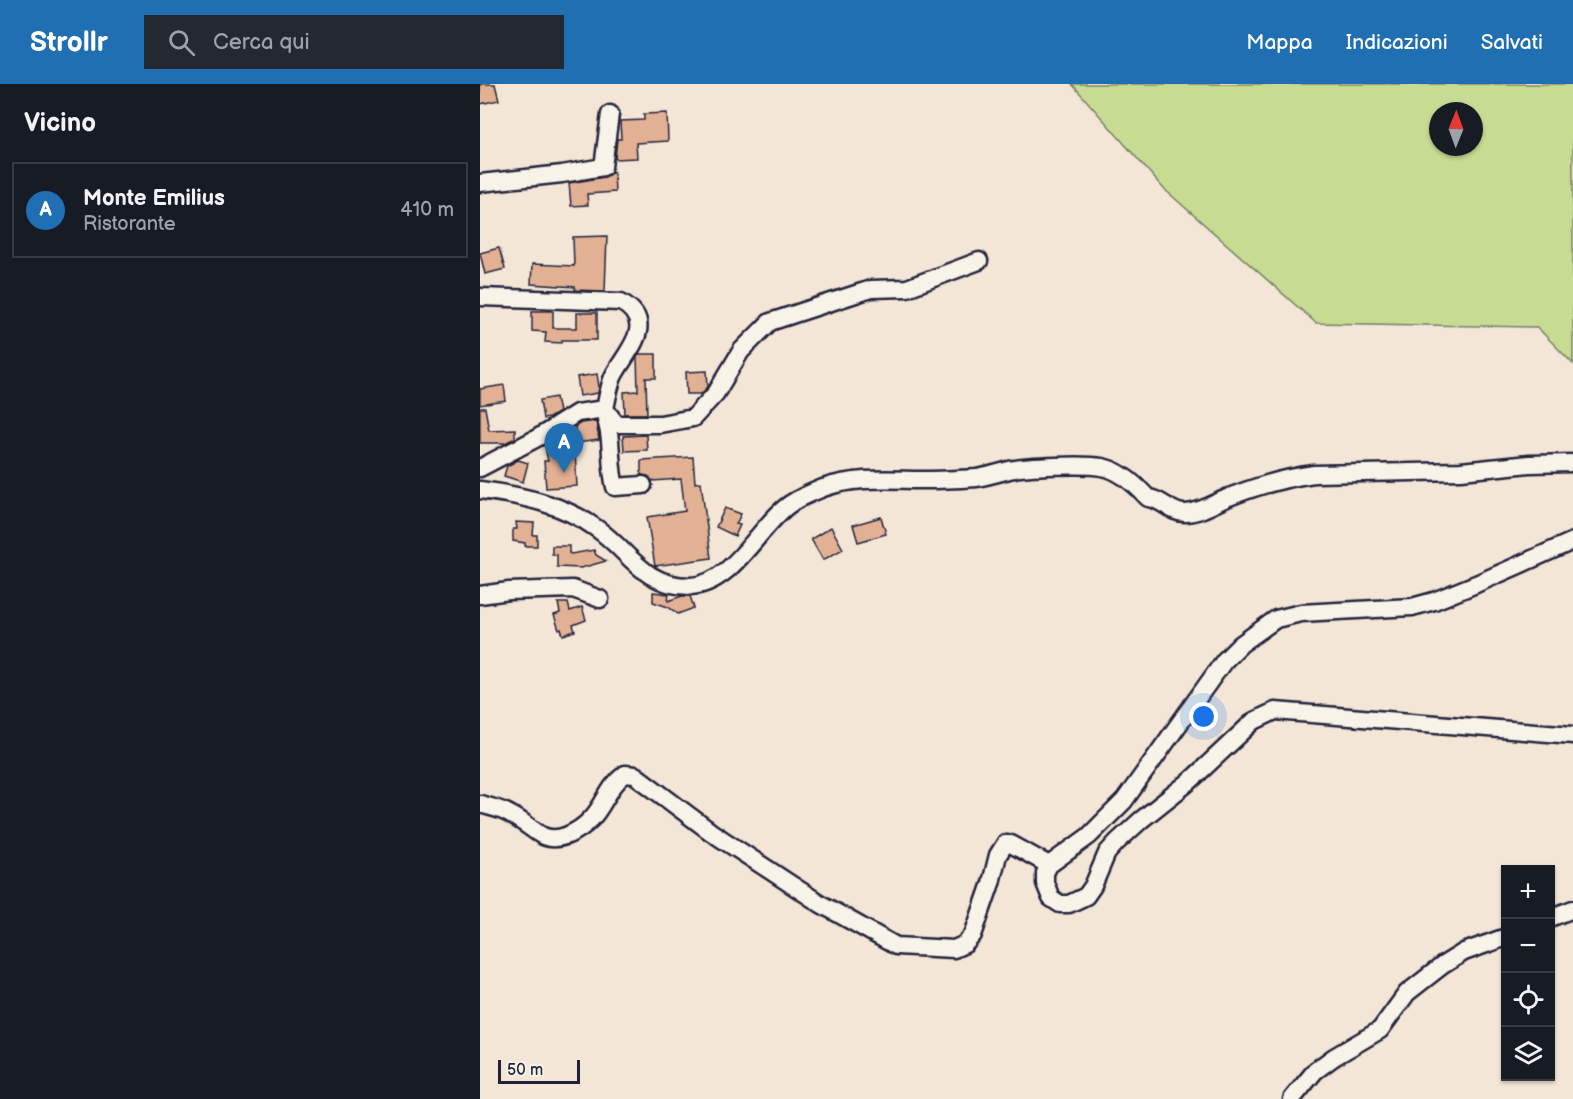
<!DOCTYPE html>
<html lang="it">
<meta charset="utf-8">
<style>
:root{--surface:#171b24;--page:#242831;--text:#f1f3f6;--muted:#9ea1a6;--line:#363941;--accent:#1f6fb2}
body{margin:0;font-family:"Balsamiq Sans",sans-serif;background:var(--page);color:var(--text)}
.controls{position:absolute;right:18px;bottom:18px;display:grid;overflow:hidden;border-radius:0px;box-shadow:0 2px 4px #0004}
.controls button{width:54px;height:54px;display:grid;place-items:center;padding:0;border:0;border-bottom:2px solid var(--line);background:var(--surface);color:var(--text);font:30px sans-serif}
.compass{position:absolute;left:949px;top:18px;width:54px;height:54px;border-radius:50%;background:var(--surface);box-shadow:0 2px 4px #0004;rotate:1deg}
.scale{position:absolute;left:18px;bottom:15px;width:82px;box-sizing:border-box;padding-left:6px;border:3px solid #22223b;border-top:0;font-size:16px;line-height:21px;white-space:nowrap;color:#22223b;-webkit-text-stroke:4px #f7f3e8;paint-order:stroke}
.you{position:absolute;left:724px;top:633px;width:21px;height:21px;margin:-15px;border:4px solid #fff;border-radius:50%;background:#1a73e8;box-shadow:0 0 0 9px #1a73e833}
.badge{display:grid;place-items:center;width:39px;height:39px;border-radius:50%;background:var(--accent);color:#fff;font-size:20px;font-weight:700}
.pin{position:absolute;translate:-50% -50px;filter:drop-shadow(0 2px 3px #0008)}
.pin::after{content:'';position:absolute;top:32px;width:21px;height:18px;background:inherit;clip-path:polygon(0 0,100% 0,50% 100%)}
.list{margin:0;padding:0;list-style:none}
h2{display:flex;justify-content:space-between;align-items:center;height:78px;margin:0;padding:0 24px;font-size:26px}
h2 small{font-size:20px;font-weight:400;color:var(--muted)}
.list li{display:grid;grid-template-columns:39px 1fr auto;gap:18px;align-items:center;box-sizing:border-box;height:96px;margin:0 12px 12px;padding:0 12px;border:2px solid var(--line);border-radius:0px}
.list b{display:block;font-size:22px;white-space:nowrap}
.list p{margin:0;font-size:20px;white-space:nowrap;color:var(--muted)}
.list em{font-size:20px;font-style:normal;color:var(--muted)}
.icon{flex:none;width:33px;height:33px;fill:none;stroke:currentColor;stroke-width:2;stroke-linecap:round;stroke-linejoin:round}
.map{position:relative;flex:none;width:1093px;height:1015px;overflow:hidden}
header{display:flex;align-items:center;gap:36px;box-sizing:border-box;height:84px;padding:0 30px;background:var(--accent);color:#fff}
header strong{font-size:28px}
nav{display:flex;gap:33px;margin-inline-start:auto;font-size:21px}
.search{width:420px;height:54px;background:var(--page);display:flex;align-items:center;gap:15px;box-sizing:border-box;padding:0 21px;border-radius:0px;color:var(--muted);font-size:22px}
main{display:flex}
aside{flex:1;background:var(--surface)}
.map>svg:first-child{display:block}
.green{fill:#c7dc92;stroke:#747f66;stroke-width:1.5;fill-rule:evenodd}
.building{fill:#e2b093;stroke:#22223b;stroke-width:1.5}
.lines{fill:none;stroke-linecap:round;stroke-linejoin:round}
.minor-casing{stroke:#22223b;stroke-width:21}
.minor{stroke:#f7f3e8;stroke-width:16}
</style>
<header>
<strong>Strollr</strong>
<div class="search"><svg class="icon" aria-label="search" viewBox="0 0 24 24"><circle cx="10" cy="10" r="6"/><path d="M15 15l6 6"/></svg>Cerca qui</div>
<nav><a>Mappa</a><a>Indicazioni</a><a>Salvati</a></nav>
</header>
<main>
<aside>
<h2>Vicino<small></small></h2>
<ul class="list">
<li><span class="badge">A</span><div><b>Monte Emilius</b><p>Ristorante</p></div><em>410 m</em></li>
</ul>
</aside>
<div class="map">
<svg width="1093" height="1015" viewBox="0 0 1093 1015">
<rect width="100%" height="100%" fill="#f3e6d7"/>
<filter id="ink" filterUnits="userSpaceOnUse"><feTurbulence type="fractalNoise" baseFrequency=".0167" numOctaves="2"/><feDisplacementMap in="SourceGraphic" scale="12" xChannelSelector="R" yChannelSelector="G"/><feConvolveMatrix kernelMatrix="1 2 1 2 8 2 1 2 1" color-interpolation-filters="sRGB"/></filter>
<g filter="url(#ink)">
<path class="green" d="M 592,0 L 1093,0 L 1093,280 L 1057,243 L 836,239 L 683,104 ZM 958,27 L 994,27 L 994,63 L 958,63 Z"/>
<g class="building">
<path d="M 0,0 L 15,0 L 19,16 L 0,20 Z"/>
<path d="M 187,29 L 188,57 L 156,59 L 157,74 L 135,75 L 137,55 L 141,55 L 140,37 L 164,36 L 164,30 Z"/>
<path d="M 132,88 L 134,88 L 135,108 L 107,110 L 108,121 L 91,122 L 89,99 L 125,93 Z"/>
<path d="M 127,152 L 125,207 L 95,206 L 95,203 L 51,200 L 52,180 L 94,182 L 93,153 Z"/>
<path d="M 19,164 L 25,185 L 5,190 L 0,169 Z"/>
<path d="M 52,227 L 73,227 L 73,244 L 97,244 L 97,229 L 117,229 L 117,256 L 82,256 L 82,259 L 65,258 L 66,248 L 52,247 Z"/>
<path d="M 159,270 L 176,270 L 176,294 L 166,294 L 167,330 L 145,330 L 144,308 L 158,307 L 157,273 Z"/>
<path d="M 227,287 L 228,303 L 221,310 L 207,310 L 206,288 Z"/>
<path d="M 117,290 L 119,303 L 118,309 L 100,312 L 97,293 Z"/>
<path d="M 24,301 L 26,317 L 0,321 L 0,305 Z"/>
<path d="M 76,313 L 79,328 L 69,334 L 63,335 L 60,316 Z"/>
<path d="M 0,324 L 5,324 L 9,346 L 35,345 L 35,354 L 25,359 L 0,359 Z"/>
<path d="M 116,337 L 119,356 L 97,359 L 95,343 L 101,339 Z"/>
<path d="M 166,351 L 167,366 L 144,367 L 143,352 Z"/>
<path d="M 94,352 L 97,402 L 66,404 L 64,377 L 68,377 L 65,362 L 76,355 Z"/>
<path d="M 213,373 L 215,399 L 221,398 L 231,474 L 175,482 L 167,433 L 205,427 L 201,395 L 172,397 L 168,392 L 161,391 L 161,376 Z"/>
<path d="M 38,376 L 48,379 L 43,398 L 24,392 L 27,382 Z"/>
<path d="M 245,424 L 261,430 L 256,440 L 260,441 L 255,452 L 236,443 Z"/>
<path d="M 401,433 L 406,450 L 378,458 L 373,441 Z"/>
<path d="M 36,438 L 54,439 L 53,451 L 57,451 L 57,462 L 45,462 L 45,459 L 33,457 L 33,445 L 37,445 Z"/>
<path d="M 351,443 L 363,465 L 343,476 L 331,455 Z"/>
<path d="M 72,462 L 89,462 L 89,469 L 91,470 L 114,466 L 116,471 L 126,477 L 101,484 L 77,483 L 77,471 L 72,470 Z"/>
<path d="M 173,508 L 189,510 L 188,517 L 202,512 L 210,512 L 214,524 L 198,530 L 188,523 L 173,518 Z"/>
<path d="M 78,519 L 88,519 L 90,527 L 102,523 L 106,536 L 93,541 L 95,547 L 83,551 L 81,545 L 79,546 L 74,531 L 80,529 Z"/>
</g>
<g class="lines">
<g class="minor-casing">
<g id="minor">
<path d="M 0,99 L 82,90 L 123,83 L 130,30"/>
<path d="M 0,213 L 141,218 C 179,240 145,268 133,293 C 129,303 127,315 125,325 L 136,340 L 180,340 L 213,334 L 236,309 L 261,267 L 290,238 L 391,205 L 427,204 L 499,177"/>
<path d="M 0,384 L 59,353 L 97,329 L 125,325 C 125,335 128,341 129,349 C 132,368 130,383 135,403 L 163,401"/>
<path d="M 0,406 C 40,411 83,420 116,444 C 150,467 162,502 210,502 C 253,501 279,441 310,420 C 319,414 333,408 343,404 C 377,392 412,396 447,396 C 463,396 480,395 497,394 C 508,392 518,389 529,386 C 547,382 604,380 622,383 C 640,386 657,402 668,414 C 683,415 691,430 706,429 C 721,428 735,419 749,413 C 777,402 804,394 834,390 L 981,387 L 1049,380 L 1093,379"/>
<path d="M 1093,457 L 996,500 L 954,517 L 932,523 L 821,529 L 796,535 L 761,560 L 744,577 L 644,717 L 609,752 L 569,781 L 565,789 L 565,799 L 571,814 L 580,820 L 589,820 L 606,812 L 613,802 L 627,769 L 637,758 L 661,736 L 710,697 L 774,637 L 795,627 L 1093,651"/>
<path d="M 0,511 L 29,507 L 93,505 L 120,515"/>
<path d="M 0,720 C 10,723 22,725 31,731 C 41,736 49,743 58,749 C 75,762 99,748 112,734 C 125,720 128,703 145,690 L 155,691 L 231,748 L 341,820 L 416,862 L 474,865 L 485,860 L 493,851 L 511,799 L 518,771 L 525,760 L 531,760 L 569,781"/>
<path d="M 1070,834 L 1093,825"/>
<path d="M 812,1015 L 835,987 L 854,973 L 900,946 L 927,909 L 963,881 L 984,868 L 1026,853"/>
</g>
</g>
<use href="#minor" class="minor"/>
</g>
</g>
</svg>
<div class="controls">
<button>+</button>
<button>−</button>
<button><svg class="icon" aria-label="locate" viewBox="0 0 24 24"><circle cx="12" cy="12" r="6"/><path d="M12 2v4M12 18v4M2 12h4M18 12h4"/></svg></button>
<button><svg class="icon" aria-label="layers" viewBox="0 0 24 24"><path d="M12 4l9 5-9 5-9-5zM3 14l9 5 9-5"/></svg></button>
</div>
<svg class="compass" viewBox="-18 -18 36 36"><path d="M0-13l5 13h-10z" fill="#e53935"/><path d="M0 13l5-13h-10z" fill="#9ea1a6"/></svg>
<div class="scale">50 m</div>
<div class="you"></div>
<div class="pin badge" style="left:84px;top:389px">A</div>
</div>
</main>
